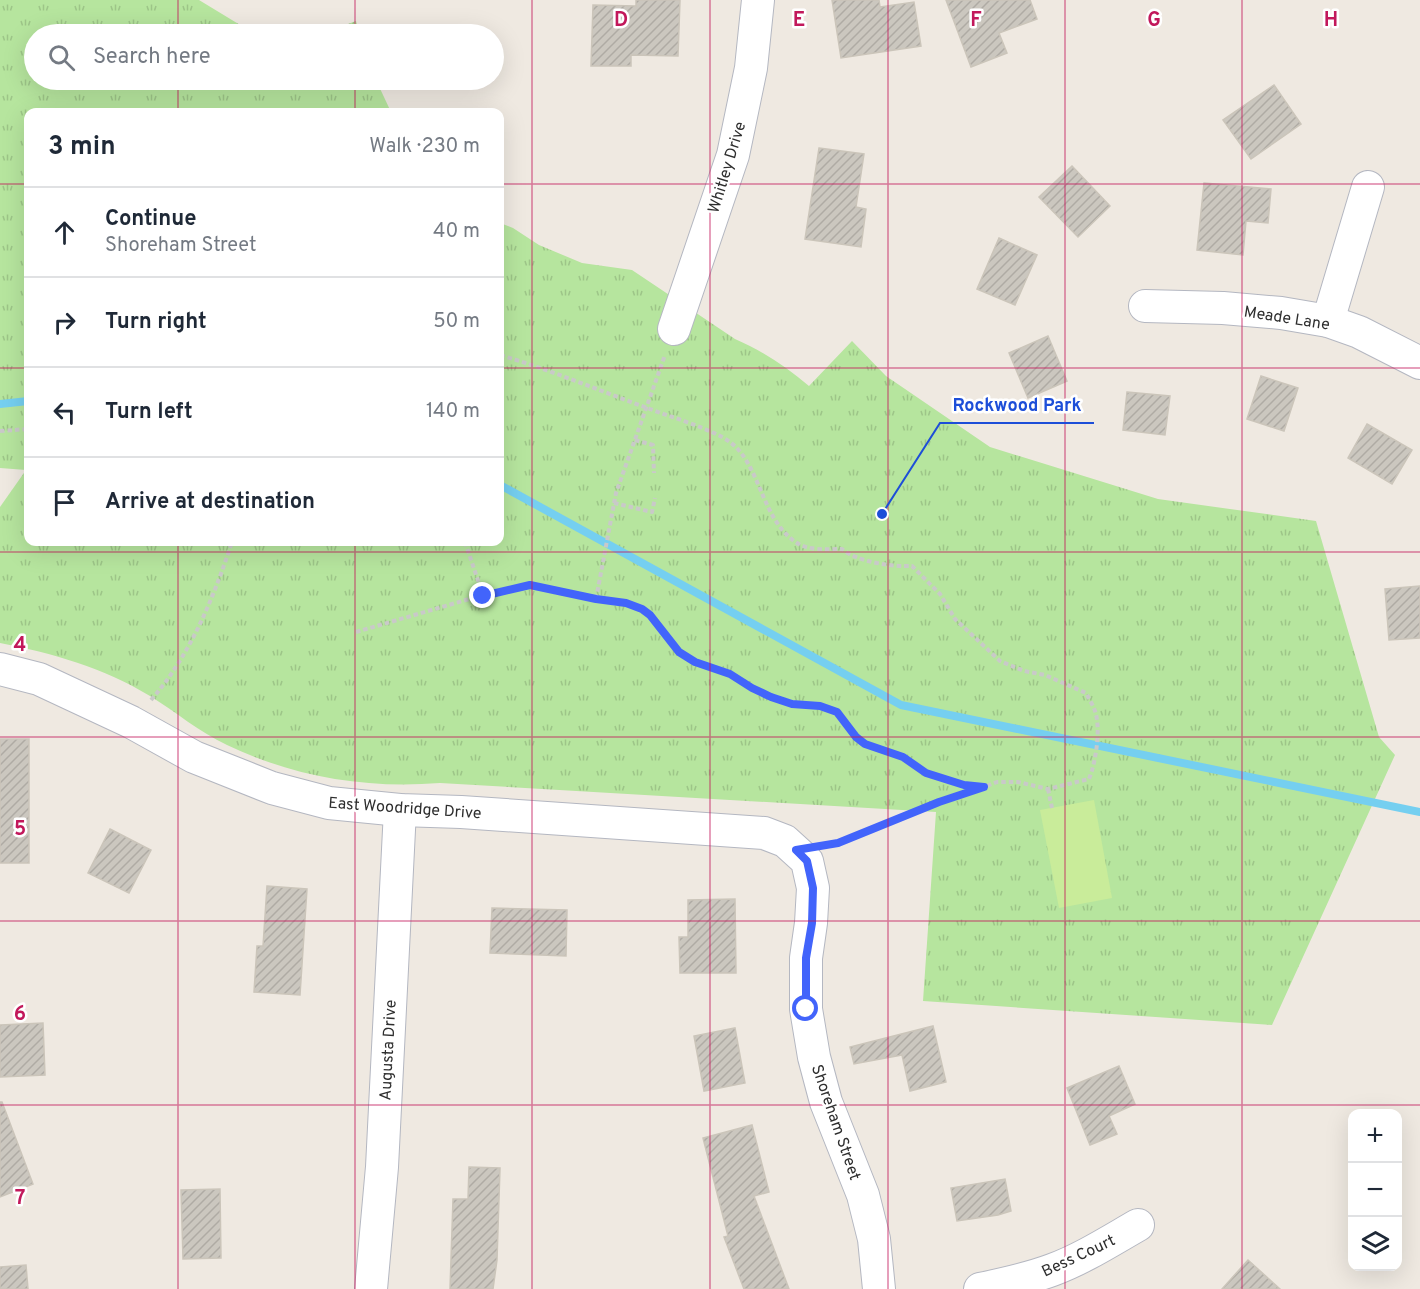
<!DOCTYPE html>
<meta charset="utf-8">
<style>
:root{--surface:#fff;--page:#f2f2f3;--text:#1f2937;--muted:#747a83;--line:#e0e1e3}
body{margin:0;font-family:Overpass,sans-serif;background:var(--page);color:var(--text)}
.controls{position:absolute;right:18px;bottom:18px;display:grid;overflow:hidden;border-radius:12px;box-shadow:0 6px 24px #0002}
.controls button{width:54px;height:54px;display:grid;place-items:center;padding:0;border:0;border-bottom:2px solid var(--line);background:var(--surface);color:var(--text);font:30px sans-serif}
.stop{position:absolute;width:18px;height:18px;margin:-14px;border:4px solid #4264fb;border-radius:50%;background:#fff}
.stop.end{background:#4264fb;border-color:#fff;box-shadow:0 2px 6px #0008}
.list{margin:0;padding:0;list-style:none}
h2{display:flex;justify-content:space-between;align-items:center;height:78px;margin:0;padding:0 24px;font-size:26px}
h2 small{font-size:20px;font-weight:400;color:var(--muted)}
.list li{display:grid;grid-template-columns:39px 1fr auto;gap:18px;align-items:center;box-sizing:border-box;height:90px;padding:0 24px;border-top:2px solid var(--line)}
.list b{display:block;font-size:22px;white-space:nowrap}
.list p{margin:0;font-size:20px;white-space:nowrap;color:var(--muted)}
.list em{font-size:20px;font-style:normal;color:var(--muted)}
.icon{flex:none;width:33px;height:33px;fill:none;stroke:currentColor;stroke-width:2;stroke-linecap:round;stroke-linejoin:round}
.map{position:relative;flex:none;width:1420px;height:1289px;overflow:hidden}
.search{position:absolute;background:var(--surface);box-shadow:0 6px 24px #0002;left:24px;top:24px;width:480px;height:66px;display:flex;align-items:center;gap:15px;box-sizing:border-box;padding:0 21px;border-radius:33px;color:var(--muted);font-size:22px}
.panel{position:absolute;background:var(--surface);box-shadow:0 6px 24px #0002;left:24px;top:108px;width:480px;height:438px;border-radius:12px}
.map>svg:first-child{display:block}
.grass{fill:url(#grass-tufts)}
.pitch{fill:#c9ec9a}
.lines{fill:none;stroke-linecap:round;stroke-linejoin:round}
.stream{stroke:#75cff0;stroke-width:8}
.building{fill:url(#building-hatch);stroke:#cbc5ba;stroke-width:1.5}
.street-casing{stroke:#b4b7c1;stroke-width:34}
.path{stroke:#c9c9c9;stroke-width:4;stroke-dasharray:4.5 3;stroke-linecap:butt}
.street{stroke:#fff;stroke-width:32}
.route{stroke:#4264fb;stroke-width:8}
.grid{fill:none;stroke:#c2185b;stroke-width:1.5;stroke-opacity:0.55}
.labels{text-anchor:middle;stroke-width:5;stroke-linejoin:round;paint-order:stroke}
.street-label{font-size:16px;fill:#2e2e2e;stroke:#fff}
.grid-label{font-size:20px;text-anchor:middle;font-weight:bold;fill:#c2185b;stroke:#fff;stroke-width:5;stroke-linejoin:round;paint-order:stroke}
.leader{fill:none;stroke:#1d4ed8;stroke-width:2}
.callout-dot{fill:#1d4ed8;stroke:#fff;stroke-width:2}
.callout-label{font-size:18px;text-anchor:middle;font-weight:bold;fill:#1d4ed8;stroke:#fff;stroke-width:5;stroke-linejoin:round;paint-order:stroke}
</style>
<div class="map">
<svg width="1420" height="1289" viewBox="0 0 1420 1289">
<defs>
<pattern id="grass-tufts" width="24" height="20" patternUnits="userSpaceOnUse" patternTransform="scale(1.5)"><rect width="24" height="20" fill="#b6e59e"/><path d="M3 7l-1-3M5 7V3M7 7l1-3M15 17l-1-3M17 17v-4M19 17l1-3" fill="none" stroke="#9dc588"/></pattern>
<pattern id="building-hatch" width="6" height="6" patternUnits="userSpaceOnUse" patternTransform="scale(1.5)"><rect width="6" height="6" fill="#cbc7bf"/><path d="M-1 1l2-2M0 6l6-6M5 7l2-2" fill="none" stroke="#afaba4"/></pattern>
</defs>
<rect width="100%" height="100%" fill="#efe9e1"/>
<g class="grass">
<path d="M 0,0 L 199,0 L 255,34 L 34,34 L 34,80 L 376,80 L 391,112 L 28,112 L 28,542 L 500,542 L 500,223 L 513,228 L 539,245 L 582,263 L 632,270 L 735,339 C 763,351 786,367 809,386 L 852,341 L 886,376 L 990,447 L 1158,499 L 1316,521 L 1379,737 L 1395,755 L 1272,1025 L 923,1001 L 936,812 L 440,783 C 366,789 294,777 227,745 C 199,732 176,712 150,696 C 104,668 52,653 0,643 L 0,507 L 26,470 L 0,468 Z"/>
<path d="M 356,21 L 360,34 L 321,34 Z"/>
</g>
<path class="pitch" d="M 1094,800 L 1112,898 L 1059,908 L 1040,810 Z"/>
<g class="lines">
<g class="stream">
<path d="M 0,404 L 28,401"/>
<path d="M 500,485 L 901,705 L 1420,812"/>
</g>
</g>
<g class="building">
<path d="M 636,0 L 680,0 L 678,56 L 631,55 L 631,66 L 591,66 L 593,5 L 636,6 Z"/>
<path d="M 832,0 L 879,0 L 880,7 L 914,2 L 921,46 L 841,58 Z"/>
<path d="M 946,0 L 1030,0 L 1037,19 L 999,33 L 1007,53 L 971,67 Z"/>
<path d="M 1274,85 L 1301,124 L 1251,159 L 1223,120 Z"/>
<path d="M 819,148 L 864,154 L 856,207 L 866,209 L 861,247 L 805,239 Z"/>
<path d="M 1072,166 L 1110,206 L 1078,237 L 1039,197 Z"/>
<path d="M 1204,183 L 1271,189 L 1268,223 L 1246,221 L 1243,255 L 1197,250 Z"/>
<path d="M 999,238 L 1037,255 L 1015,305 L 977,289 Z"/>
<path d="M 1048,336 L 1067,381 L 1028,398 L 1009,353 Z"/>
<path d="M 1261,376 L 1298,388 L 1284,431 L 1247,419 Z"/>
<path d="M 1127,392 L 1170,396 L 1165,435 L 1123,430 Z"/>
<path d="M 1367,424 L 1412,450 L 1392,484 L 1348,458 Z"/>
<path d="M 1420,586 L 1420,638 L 1389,640 L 1385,589 Z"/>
<rect x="0" y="739" width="29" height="124"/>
<path d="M 110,829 L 151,850 L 129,893 L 88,873 Z"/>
<path d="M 267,886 L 307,889 L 300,995 L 254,992 L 257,946 L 263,946 Z"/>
<path d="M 735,899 L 736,973 L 680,973 L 679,937 L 688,937 L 688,900 Z"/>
<path d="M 492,908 L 567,910 L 566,956 L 490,953 Z"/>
<path d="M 43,1023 L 45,1075 L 0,1077 L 0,1025 Z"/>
<path d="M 933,1026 L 946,1082 L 910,1091 L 902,1055 L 854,1064 L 850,1047 Z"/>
<path d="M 735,1028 L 745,1083 L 704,1091 L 694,1036 Z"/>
<path d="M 1119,1066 L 1135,1104 L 1109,1116 L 1117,1134 L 1090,1145 L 1067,1088 Z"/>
<path d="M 0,1102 L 2,1102 L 33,1184 L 0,1197 Z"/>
<path d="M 752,1125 L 769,1192 L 754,1196 L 789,1289 L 744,1289 L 724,1237 L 728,1236 L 703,1138 Z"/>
<path d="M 469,1167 L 500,1168 L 497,1260 L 493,1289 L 450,1289 L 453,1199 L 468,1199 Z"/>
<path d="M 1005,1179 L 1011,1211 L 998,1215 L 957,1221 L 951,1188 Z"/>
<path d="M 220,1189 L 221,1258 L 183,1259 L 181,1190 Z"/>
<path d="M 1248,1260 L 1280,1289 L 1222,1289 Z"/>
<path d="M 26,1265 L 28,1289 L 0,1289 L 0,1267 Z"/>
</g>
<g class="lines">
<g class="street-casing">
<g id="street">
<path d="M 1145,306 L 1223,308 L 1281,313 L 1328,321 L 1359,332 L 1420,363"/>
<path d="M 1328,321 L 1368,187"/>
<path d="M 674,329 L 733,155 L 751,68 L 758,0"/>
<path d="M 0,669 L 39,679 L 131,722 L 194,757 L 272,788 L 329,803 L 400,810 L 461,812 L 764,833 L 785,841 L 807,861 L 813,888 L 811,923 L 806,958 L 806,1009 L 814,1057 L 826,1102 L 863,1195 L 874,1239 L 879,1289"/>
<path d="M 371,1289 L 382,1167 L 400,810"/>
<path d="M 980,1289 C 1004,1284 1028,1279 1052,1270 C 1082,1259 1110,1241 1138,1225"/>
</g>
</g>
<g class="path">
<path d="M 0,431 L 28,429"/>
<path d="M 635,440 L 653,445 L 654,473"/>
<path d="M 614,503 L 652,512 L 655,498"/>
<path d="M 465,542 L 483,595"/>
<path d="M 596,599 L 616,493 L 665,355"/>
<path d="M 356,632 L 483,595 L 530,585 L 596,599 L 626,603 L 642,609 L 650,615 L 679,652 L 695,662 L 730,674 L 752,688 L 771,697 L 792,704 L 820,706 L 837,712 L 856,737 L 865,744 L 903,757 L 926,773 L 964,785 L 984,787 L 997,782 L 1018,782 L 1048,789 L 1089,779 C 1096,762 1101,728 1095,711 C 1093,705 1089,699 1086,693 L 1045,675 L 1024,671 L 1000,661 L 955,619 L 940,594 L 912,566 C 893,567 857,562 842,549 C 829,549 809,551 797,543 C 761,520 761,465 730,442 C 712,429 671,417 650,409 C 600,391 551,370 500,355"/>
<path d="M 151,700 C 191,654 213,599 232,542"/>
<path d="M 1048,789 L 1052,808"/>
<path d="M 830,844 L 838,843 L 939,802 L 980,788"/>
</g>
<use href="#street" class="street"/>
</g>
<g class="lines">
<path class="route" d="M 483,596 L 530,585 L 596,599 L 626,603 L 642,609 L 650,615 L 679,652 L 695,662 L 730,674 L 752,688 L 771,697 L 792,704 L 820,706 L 837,712 L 856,737 L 865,744 L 903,757 L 926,773 L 964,785 L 984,787 L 939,802 L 838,843 L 796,850 L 807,861 L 813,888 L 812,923 L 806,958 L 806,1009"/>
</g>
<path class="grid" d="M 178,0 L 178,34M 355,0 L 355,34M 532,0 L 532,1289M 710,0 L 710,1289M 888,0 L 888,1289M 1065,0 L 1065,1289M 1242,0 L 1242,1289M 178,80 L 178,112M 355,80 L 355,112M 0,184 L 28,184M 500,184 L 1420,184M 0,368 L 28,368M 500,368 L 1420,368M 178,542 L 178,1289M 355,542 L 355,1289M 0,552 L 1420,552M 0,737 L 1420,737M 0,921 L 1420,921M 0,1105 L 1420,1105"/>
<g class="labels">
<g class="street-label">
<text transform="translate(726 167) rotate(-73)" y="6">Whitley Drive</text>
<text transform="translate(1287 317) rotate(9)" y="6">Meade Lane</text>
<text transform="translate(405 807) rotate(4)" y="6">East Woodridge Drive</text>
<text transform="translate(387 1050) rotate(-87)" y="6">Augusta Drive</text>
<text transform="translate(837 1122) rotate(71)" y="6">Shoreham Street</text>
<text transform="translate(1078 1255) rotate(-25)" y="6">Bess Court</text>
</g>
</g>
<g class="grid-label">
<text x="621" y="26">D</text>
<text x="799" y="26">E</text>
<text x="976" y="26">F</text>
<text x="1154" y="26">G</text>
<text x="1331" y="26">H</text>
<text x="20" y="651">4</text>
<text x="20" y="835">5</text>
<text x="20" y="1020">6</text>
<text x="20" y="1204">7</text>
</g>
<path class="leader" d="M882 514L940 423H1094"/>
<circle class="callout-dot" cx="882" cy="514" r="6"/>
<g class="callout-label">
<text x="1017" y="411">Rockwood Park</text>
</g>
</svg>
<div class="controls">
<button>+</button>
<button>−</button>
<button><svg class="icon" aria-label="layers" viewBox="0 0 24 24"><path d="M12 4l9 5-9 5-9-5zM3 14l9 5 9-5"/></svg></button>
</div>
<div class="stop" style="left:806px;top:1009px"></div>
<div class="stop end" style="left:483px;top:596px"></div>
<div class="search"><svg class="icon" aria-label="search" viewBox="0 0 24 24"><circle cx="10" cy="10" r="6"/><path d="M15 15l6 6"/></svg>Search here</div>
<section class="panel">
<h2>3 min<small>Walk · 230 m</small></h2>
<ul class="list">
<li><svg class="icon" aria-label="ahead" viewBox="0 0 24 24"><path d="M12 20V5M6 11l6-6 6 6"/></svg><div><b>Continue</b><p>Shoreham Street</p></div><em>40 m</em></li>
<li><svg class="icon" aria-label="right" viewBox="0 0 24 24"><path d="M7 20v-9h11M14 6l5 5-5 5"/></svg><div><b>Turn right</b></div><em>50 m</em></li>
<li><svg class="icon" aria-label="left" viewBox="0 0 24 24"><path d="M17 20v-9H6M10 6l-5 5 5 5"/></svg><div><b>Turn left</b></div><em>140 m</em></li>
<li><svg class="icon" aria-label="arrive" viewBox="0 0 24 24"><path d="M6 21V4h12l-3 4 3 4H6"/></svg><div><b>Arrive at destination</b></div></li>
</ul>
</section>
</div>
